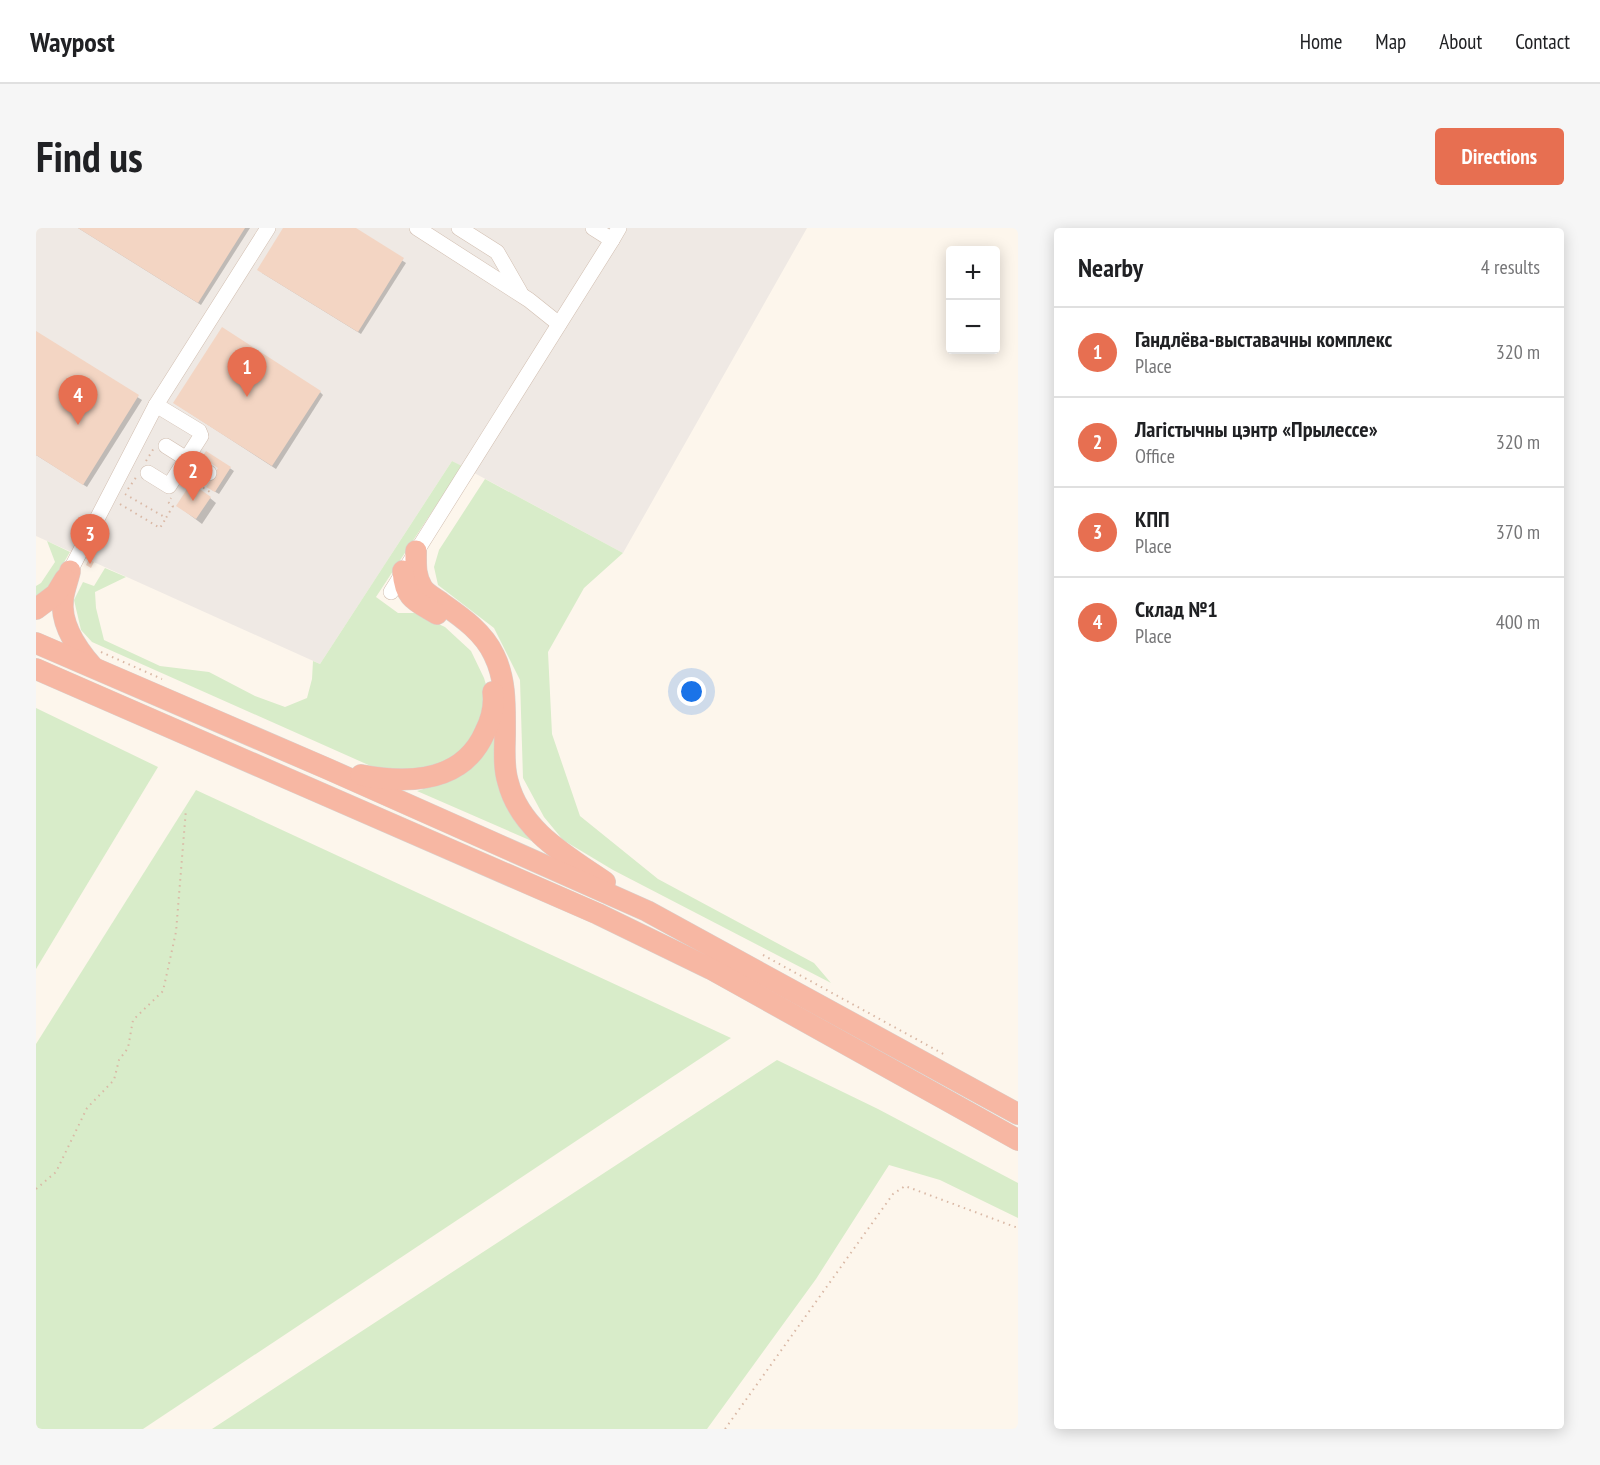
<!DOCTYPE html>
<meta charset="utf-8">
<style>
:root{--surface:#fff;--page:#f6f6f6;--text:#202124;--muted:#757577;--line:#e0e0e0;--accent:#e76f51}
body{margin:0;font-family:"PT Sans Narrow",sans-serif;background:var(--page);color:var(--text)}
.controls{position:absolute;right:18px;top:18px;display:grid;overflow:hidden;border-radius:6px;box-shadow:0 3px 15px #0003}
.controls button{width:54px;height:54px;display:grid;place-items:center;padding:0;border:0;border-bottom:2px solid var(--line);background:var(--surface);color:var(--text);font:30px sans-serif}
.you{position:absolute;left:656px;top:464px;width:21px;height:21px;margin:-15px;border:4px solid #fff;border-radius:50%;background:#1a73e8;box-shadow:0 0 0 9px #1a73e833}
.badge{display:grid;place-items:center;width:39px;height:39px;border-radius:50%;background:var(--accent);color:#fff;font-size:20px;font-weight:700}
.pin{position:absolute;translate:-50% -50px;filter:drop-shadow(0 2px 3px #0008)}
.pin::after{content:'';position:absolute;top:32px;width:21px;height:18px;background:inherit;clip-path:polygon(0 0,100% 0,50% 100%)}
.list{margin:0;padding:0;list-style:none}
h2{display:flex;justify-content:space-between;align-items:center;height:78px;margin:0;padding:0 24px;font-size:26px}
h2 small{font-size:20px;font-weight:400;color:var(--muted)}
.list li{display:grid;grid-template-columns:39px 1fr auto;gap:18px;align-items:center;box-sizing:border-box;height:90px;padding:0 24px;border-top:2px solid var(--line)}
.list b{display:block;font-size:22px;white-space:nowrap}
.list p{margin:0;font-size:20px;white-space:nowrap;color:var(--muted)}
.list em{font-size:20px;font-style:normal;color:var(--muted)}
.map{position:relative;flex:none;width:982px;height:1201px;overflow:hidden;border-radius:6px}
header{display:flex;align-items:center;gap:36px;box-sizing:border-box;height:84px;padding:0 30px;background:var(--surface);border-bottom:2px solid var(--line)}
header strong{font-size:28px}
nav{display:flex;gap:33px;margin-inline-start:auto;font-size:21px}
.intro{display:flex;align-items:center;justify-content:space-between;box-sizing:border-box;height:144px;padding:0 36px}
h1{margin:0;font-size:42px}
.button{padding:15px 27px;border-radius:6px;background:var(--accent);color:#fff;font-size:21px;font-weight:700}
main{display:flex;gap:36px;padding:0 36px}
aside{flex:1;background:var(--surface);border-radius:6px;box-shadow:0 3px 15px #0003}
.map>svg:first-child{display:block}
.industrial{fill:#efe9e4}
.green{fill:#d8ecc9}
.shadow{fill:#0003}
.building{fill:#f3d5c3}
.lines{fill:none;stroke-linecap:round;stroke-linejoin:round}
.minor-casing{stroke:#d1beb0;stroke-width:16}
.highway-casing{stroke:#dad1cd;stroke-width:22}
.path{stroke:#d9b8a5;stroke-width:2;stroke-dasharray:1.5 4.5;stroke-linecap:butt}
.minor{stroke:#fff;stroke-width:15}
.highway{stroke:#f7b7a3;stroke-width:21}
</style>
<header>
<strong>Waypost</strong>
<nav><a>Home</a><a>Map</a><a>About</a><a>Contact</a></nav>
</header>
<div class="intro"><h1>Find us</h1><a class="button">Directions</a></div>
<main>
<div class="map">
<svg width="982" height="1201" viewBox="0 0 982 1201">
<rect width="100%" height="100%" fill="#fdf6ec"/>
<path class="industrial" d="M 0,0 L 771,0 L 587,325 L 416,233 L 284,436 L 0,308 Z"/>
<g class="green">
<path d="M 416,233 L 426,238 L 340,369 L 362,385 L 379,385 L 409,399 L 435,423 L 448,450 L 454,470 L 440,513 L 392,544 L 337,539 L 56,414 L 45,402 L 38,372 L 47,354 L 58,358 L 69,340 L 90,349 L 59,364 L 60,380 L 68,412 L 124,438 L 173,444 L 219,468 L 249,479 L 271,470 L 276,451 L 277,433 L 284,436 Z"/>
<path d="M 449,251 L 587,325 L 548,360 L 512,424 L 516,506 L 544,588 L 622,651 L 778,735 L 795,755 L 577,642 L 527,612 L 508,589 L 487,550 L 484,452 L 458,400 L 402,357 L 398,339 L 403,322 Z"/>
<path d="M 11,313 L 34,324 L 10,365 L 0,370 L 0,358 L 5,355 L 19,334 Z"/>
<path d="M 0,480 L 122,539 L 0,741 Z"/>
<path d="M 460,483 L 498,614 L 381,563 L 404,556 L 426,544 Z"/>
<path d="M 160,562 L 695,810 L 107,1201 L 0,1201 L 0,816 Z"/>
<path d="M 741,832 L 842,881 L 982,955 L 982,990 L 904,952 L 853,937 L 780,1051 L 671,1201 L 176,1201 Z"/>
</g>
<g class="shadow">
<path d="M 42,0 L 214,0 L 165,77 Z"/>
<path d="M 249,0 L 317,0 L 370,35 L 325,106 L 226,45 Z"/>
<path d="M 0,105 L 106,172 L 51,259 L 0,227 Z"/>
<path d="M 284,164 L 287,167 L 240,241 L 143,178 Z"/>
<path d="M 176,228 L 198,243 L 183,266 L 176,262 L 184,241 Z"/>
<path d="M 174,270 L 180,275 L 166,296 L 142,278 Z"/>
</g>
<g class="building">
<path d="M 42,0 L 209,0 L 162,75 Z"/>
<path d="M 247,0 L 320,0 L 368,30 L 322,104 L 221,42 Z"/>
<path d="M 186,99 L 285,163 L 236,238 L 137,175 Z"/>
<path d="M 0,103 L 103,167 L 47,257 L 0,227 Z"/>
<path d="M 170,223 L 195,239 L 179,264 L 170,259 L 182,240 L 166,229 Z"/>
<path d="M 155,255 L 175,269 L 160,291 L 140,278 Z"/>
<path d="M 53,331 L 58,334 L 55,340 L 50,337 Z"/>
</g>
<g class="lines">
<g class="minor-casing">
<g id="minor">
<path d="M 381,0 L 493,72 L 523,96"/>
<path d="M 423,0 L 461,24 L 484,64"/>
<path d="M 557,0 L 576,12 L 583,0"/>
<path d="M 130,218 L 173,245"/>
<path d="M 112,245 L 133,258 L 165,208 L 163,203 L 120,177"/>
<path d="M 34,343 L 120,177 L 232,0"/>
<path d="M 355,364 L 576,12"/>
</g>
</g>
<g class="highway-casing">
<g id="highway">
<path d="M 380,323 C 380,337 379,347 386,359 C 390,366 401,371 407,376 C 427,390 448,405 458,427 C 470,451 469,478 469,504 C 469,520 467,538 472,554 C 484,602 531,628 569,654"/>
<path d="M 34,343 C 32,352 28,362 27,371 C 24,397 41,421 57,439"/>
<path d="M 367,343 C 369,371 379,373 401,386"/>
<path d="M 0,381 L 20,366 L 29,351"/>
<path d="M 0,415 L 292,541 L 611,683 L 982,886"/>
<path d="M 0,441 L 562,686 L 675,741 L 982,912"/>
<path d="M 325,547 C 372,556 427,555 449,504 C 455,492 459,479 457,464"/>
</g>
</g>
<g class="path">
<path d="M 110,233 L 118,220"/>
<path d="M 152,250 L 177,266"/>
<path d="M 92,261 L 101,248"/>
<path d="M 89,266 L 130,290 L 137,278 L 132,274 L 135,270"/>
<path d="M 84,276 L 124,300 L 130,290"/>
<path d="M 65,424 L 126,451"/>
<path d="M 727,727 L 911,828"/>
<path d="M 0,961 L 20,944 L 51,880 L 78,852 L 83,832 L 92,820 L 97,792 L 127,763 L 140,704 L 150,581"/>
<path d="M 689,1201 L 857,966 L 869,958 L 982,1000"/>
</g>
<use href="#minor" class="minor"/>
<use href="#highway" class="highway"/>
</g>
</svg>
<div class="controls">
<button>+</button>
<button>−</button>
</div>
<div class="you"></div>
<div class="pin badge" style="left:211px;top:169px">1</div>
<div class="pin badge" style="left:157px;top:273px">2</div>
<div class="pin badge" style="left:54px;top:336px">3</div>
<div class="pin badge" style="left:42px;top:197px">4</div>
</div>
<aside>
<h2>Nearby<small>4 results</small></h2>
<ul class="list">
<li><span class="badge">1</span><div><b>Гандлёва-выставачны комплекс</b><p>Place</p></div><em>320 m</em></li>
<li><span class="badge">2</span><div><b>Лагістычны цэнтр «Прылессе»</b><p>Office</p></div><em>320 m</em></li>
<li><span class="badge">3</span><div><b>КПП</b><p>Place</p></div><em>370 m</em></li>
<li><span class="badge">4</span><div><b>Склад №1</b><p>Place</p></div><em>400 m</em></li>
</ul>
</aside>
</main>
